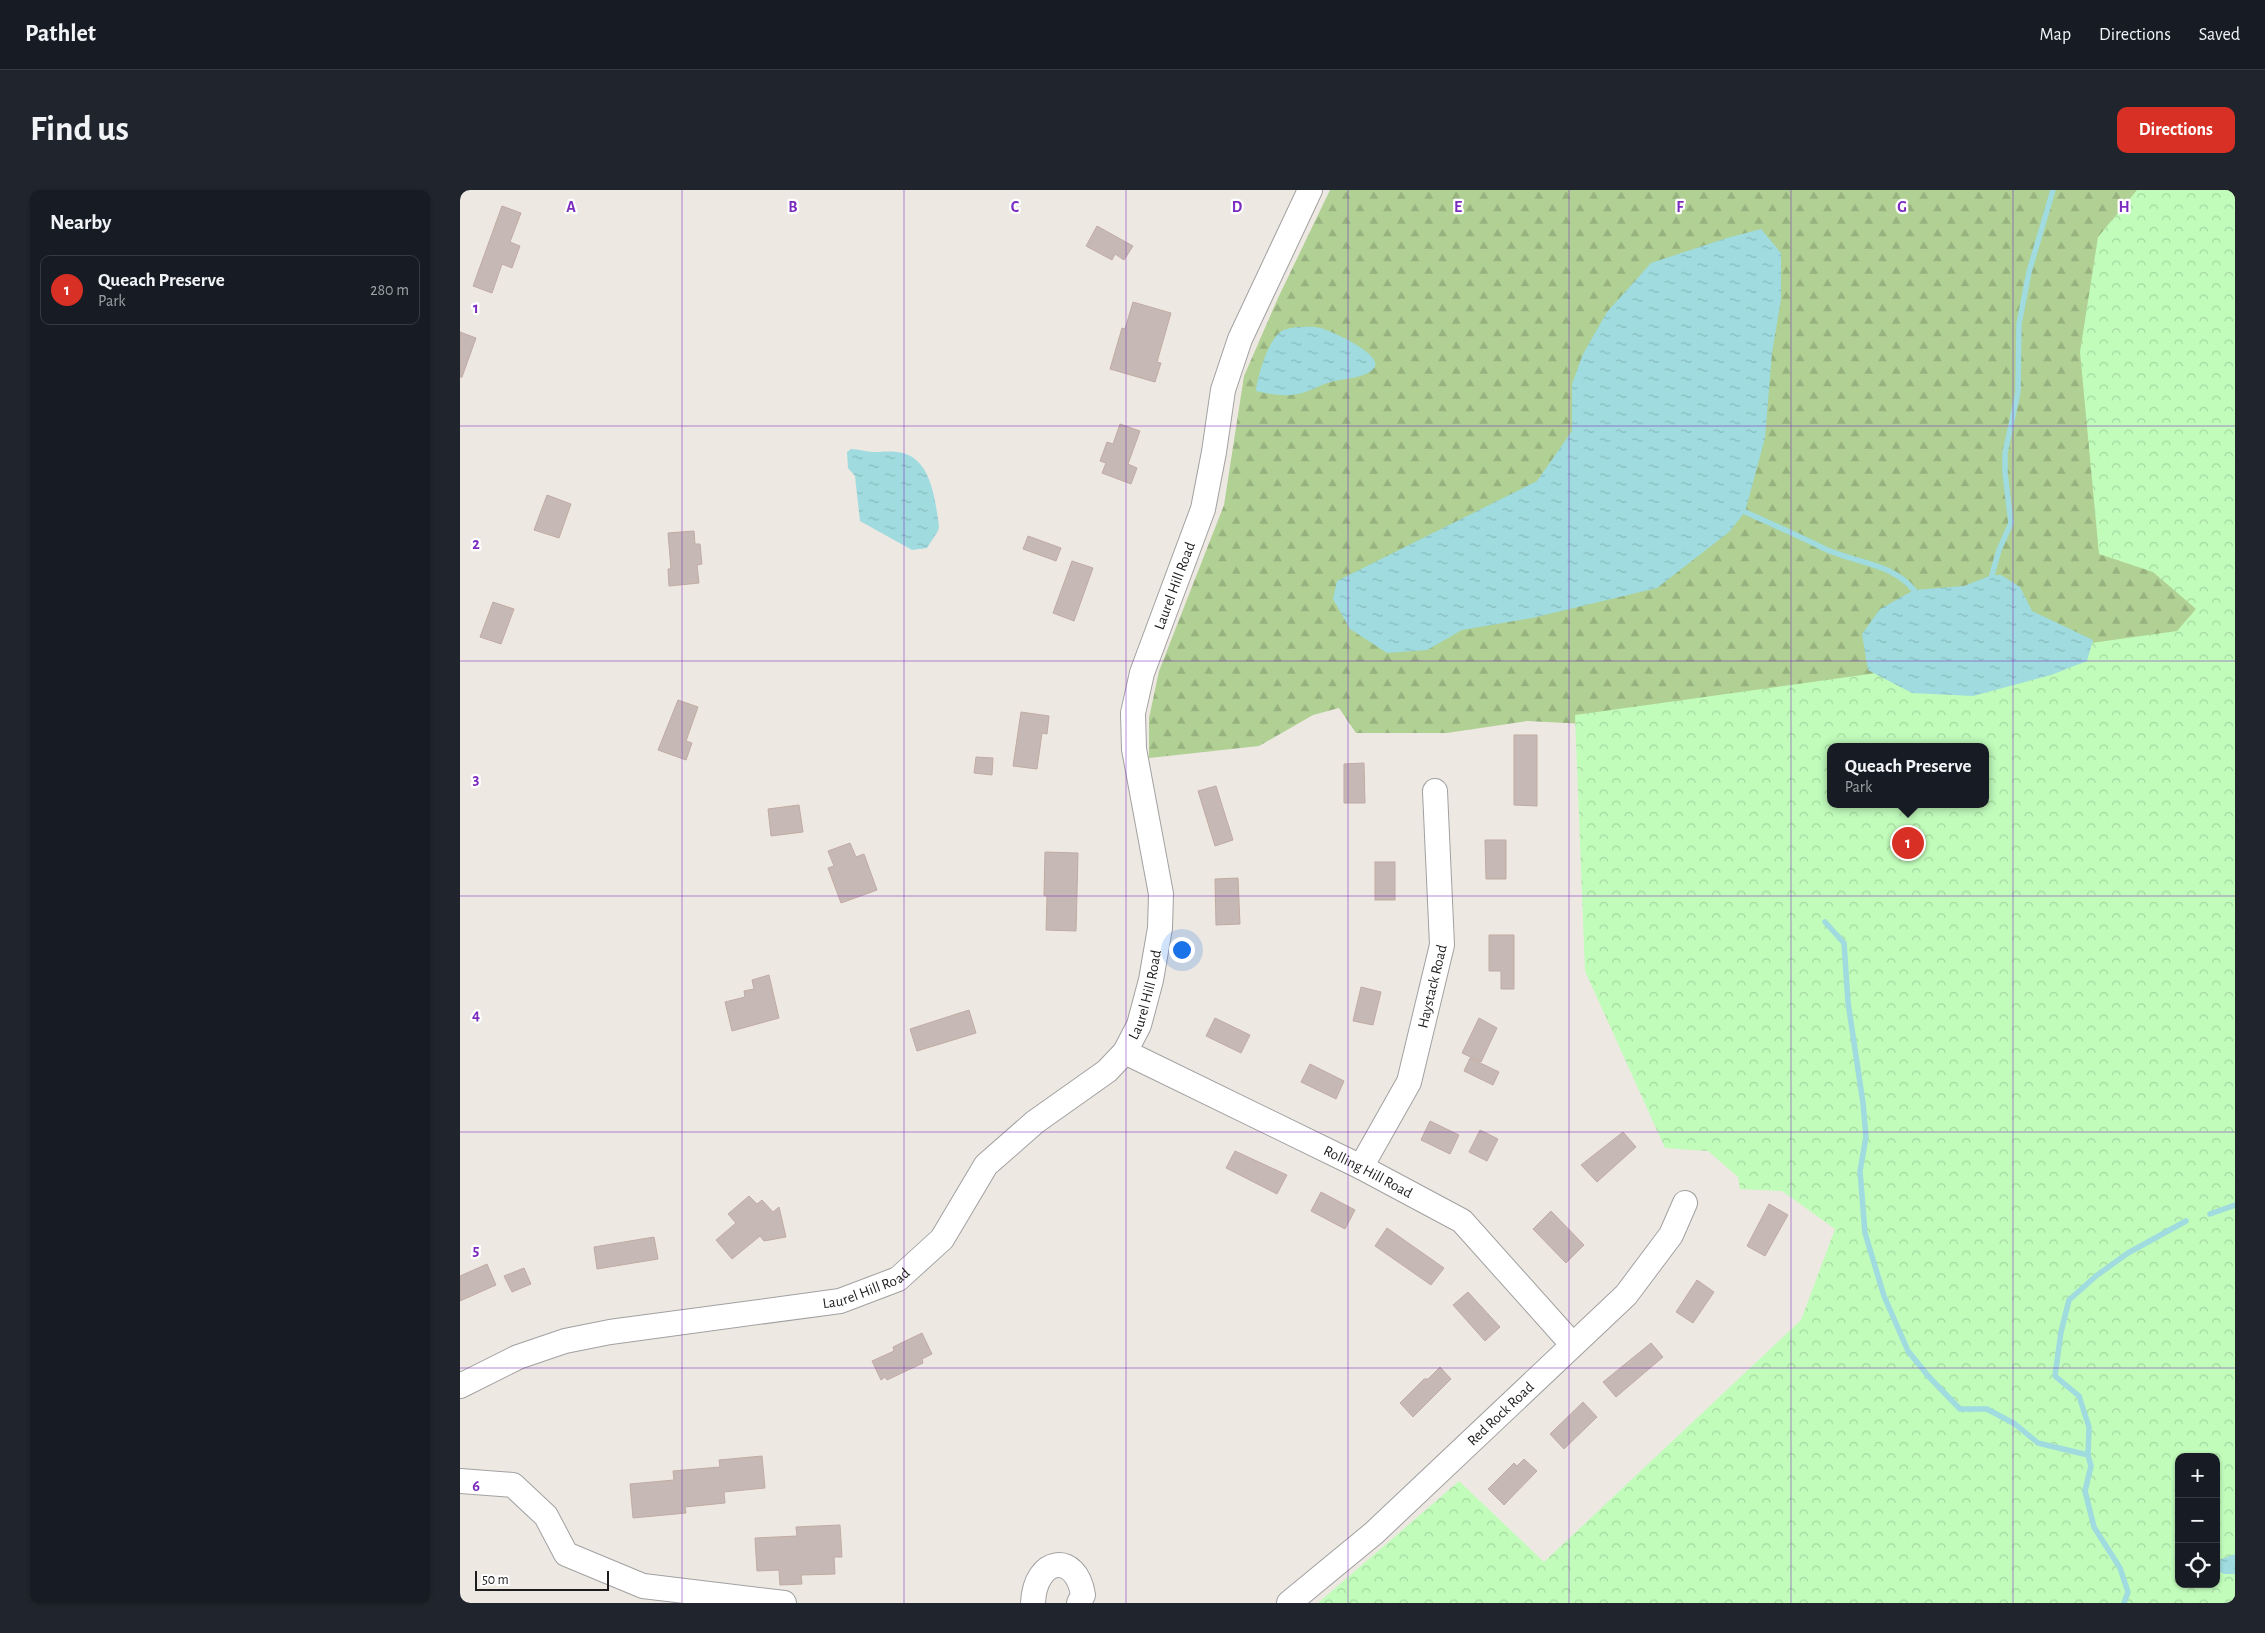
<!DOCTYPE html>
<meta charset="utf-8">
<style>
:root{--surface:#171b24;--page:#20242c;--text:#f1f3f6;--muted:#9ea1a6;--line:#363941;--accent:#d93025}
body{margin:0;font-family:"Alegreya Sans",sans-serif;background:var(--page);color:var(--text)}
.controls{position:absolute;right:15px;bottom:15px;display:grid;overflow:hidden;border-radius:10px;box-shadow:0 1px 4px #0004}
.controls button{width:45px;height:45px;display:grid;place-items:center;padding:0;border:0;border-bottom:1px solid var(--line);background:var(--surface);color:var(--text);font:25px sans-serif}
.scale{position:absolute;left:15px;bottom:12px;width:134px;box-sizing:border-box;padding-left:5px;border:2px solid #1d1d1d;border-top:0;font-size:14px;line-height:18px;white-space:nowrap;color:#1d1d1d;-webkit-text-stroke:4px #fff;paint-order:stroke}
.you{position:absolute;left:721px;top:759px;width:18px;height:18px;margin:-12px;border:4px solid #fff;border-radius:50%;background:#1a73e8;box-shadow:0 0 0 8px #1a73e833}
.badge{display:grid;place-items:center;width:32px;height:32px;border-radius:50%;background:var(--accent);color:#fff;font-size:16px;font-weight:700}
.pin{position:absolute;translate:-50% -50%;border:2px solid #fff;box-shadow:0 1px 5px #0006}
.popup{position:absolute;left:1367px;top:553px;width:162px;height:65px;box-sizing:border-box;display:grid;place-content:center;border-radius:10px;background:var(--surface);filter:drop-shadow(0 1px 4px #0005);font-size:16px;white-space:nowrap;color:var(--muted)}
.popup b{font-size:19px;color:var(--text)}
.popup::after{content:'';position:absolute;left:50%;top:100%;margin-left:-10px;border:10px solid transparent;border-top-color:var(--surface)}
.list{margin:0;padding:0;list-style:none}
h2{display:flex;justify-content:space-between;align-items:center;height:65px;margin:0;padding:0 20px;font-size:21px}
h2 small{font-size:16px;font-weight:400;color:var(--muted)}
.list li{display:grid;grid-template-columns:32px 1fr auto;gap:15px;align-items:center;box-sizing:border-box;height:70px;margin:0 10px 10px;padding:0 10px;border:1px solid var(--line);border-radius:10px}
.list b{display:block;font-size:19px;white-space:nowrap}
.list p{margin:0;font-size:16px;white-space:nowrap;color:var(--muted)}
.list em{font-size:16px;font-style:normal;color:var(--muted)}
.icon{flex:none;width:28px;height:28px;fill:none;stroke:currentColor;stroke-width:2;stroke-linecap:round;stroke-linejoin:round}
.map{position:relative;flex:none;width:1775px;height:1413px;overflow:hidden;border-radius:10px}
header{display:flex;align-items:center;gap:30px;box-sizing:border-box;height:70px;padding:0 25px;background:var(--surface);border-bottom:1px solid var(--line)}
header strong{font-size:24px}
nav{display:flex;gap:28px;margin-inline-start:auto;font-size:18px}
.intro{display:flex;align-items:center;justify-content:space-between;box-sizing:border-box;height:120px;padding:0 30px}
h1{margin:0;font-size:35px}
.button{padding:12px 22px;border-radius:10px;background:var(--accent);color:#fff;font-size:18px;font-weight:700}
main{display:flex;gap:30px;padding:0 30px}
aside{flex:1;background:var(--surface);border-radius:10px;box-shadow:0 1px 4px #0004}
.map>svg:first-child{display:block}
.forest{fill:url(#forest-firs);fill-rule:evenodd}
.park{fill:url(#park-crowns);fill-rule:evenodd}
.water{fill:url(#water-ripples)}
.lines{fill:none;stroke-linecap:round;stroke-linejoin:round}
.stream{stroke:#9fdbdf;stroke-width:5.5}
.building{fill:#c6b9b5;stroke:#c1aba3}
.minor-casing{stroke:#a1a1a1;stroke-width:26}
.minor{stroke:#fff;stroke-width:24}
.grid{fill:none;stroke:#7b2cbf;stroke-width:1;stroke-opacity:0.55}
.labels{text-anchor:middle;stroke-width:4.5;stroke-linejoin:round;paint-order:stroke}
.street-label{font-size:15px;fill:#1d1d1d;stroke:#fff}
.grid-label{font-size:16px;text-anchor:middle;font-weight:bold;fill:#7b2cbf;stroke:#fff;stroke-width:4.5;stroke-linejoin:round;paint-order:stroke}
</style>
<header>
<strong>Pathlet</strong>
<nav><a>Map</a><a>Directions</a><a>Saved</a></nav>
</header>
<div class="intro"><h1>Find us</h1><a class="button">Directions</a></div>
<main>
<aside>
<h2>Nearby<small></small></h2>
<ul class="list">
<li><span class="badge">1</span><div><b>Queach Preserve</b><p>Park</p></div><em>280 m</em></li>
</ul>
</aside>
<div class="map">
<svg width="1775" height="1413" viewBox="0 0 1775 1413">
<defs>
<pattern id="forest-firs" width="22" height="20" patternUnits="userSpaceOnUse" patternTransform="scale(1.25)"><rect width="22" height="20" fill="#b0d094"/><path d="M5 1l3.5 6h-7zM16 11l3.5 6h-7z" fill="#97b27f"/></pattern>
<pattern id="park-crowns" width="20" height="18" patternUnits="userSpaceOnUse" patternTransform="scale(1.25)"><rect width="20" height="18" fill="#c1fcbb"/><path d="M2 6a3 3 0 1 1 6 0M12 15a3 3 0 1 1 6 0" fill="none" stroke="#a5d8a0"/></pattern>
<pattern id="water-ripples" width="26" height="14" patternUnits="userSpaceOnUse" patternTransform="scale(1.25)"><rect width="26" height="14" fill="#9fdbdf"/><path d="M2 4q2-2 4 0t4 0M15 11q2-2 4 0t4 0" fill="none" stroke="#88bcbf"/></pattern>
</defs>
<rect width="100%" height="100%" fill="#eee8e2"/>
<path class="forest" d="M 870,0 L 1775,0 L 1775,1413 L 1255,1303 L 1389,1063 L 1126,534 L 1067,531 L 987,543 L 896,543 L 879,518 L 853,525 L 799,556 L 689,568 L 689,528 L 699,481 L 764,315 L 784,186 L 818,108 ZM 1370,557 L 1526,557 L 1526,614 L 1370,614 ZM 1719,1267 L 1756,1267 L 1756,1394 L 1719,1394 Z"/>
<path class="park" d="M 1677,0 L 1775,0 L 1775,1413 L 858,1413 L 999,1291 L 1084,1372 L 1341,1130 L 1375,1039 L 1322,1001 L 1280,999 L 1278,987 L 1248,961 L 1205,958 L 1125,781 L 1115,525 L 1717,441 L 1736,419 L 1693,382 L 1639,364 L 1620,162 L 1638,47 ZM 1370,557 L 1526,557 L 1526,614 L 1370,614 ZM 1719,1267 L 1756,1267 L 1756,1394 L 1719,1394 Z"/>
<g class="water">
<path d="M 1301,39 L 1321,63 L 1321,109 L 1312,163 L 1305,248 L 1285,322 L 1269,342 L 1197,398 L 1072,428 L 1002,440 L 967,460 L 927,463 L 890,439 L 873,409 L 877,391 L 1077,291 L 1112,241 L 1112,194 L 1123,164 L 1147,122 L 1191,73 L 1267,48 Z"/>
<path d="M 837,137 C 844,137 853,136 860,138 C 870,140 925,165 914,178 C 905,189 883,188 871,192 C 860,195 849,202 838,204 C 823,207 810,204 796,201 C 797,187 808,152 819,143 C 823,139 831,138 837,137 Z"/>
<path d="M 391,259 C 399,259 406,262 414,262 C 422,262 429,261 437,262 C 471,265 475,309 479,336 L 478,341 L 467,358 L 452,360 L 400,331 L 395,286 L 388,278 L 387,262 Z"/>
<path d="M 1532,385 L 1541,385 L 1560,397 L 1572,421 L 1633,450 L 1627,471 L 1591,485 L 1513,506 L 1452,503 L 1408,480 L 1402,444 L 1420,419 L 1454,400 L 1504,396 Z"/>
<path d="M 1775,1364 L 1775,1384 L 1764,1384 L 1756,1380 L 1756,1371 Z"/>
</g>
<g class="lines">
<g class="stream">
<path d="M 1285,322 C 1312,334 1339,346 1365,359 C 1396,373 1432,373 1454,400"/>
<path d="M 1532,385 L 1539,360 L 1551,333 L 1545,283 L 1545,263 L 1558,202 L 1559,134 L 1569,82 L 1593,0"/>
<path d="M 1365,732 L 1384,753 L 1388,812 L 1403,913 L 1406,947 L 1400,981 L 1405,1043 L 1424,1106 L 1448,1161 L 1469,1187 L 1500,1219 L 1527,1219 L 1555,1234 L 1578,1253 L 1628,1265 L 1631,1276 L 1625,1301 L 1634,1337 L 1660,1378 L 1668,1402 L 1664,1413"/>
<path d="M 1750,1024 L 1775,1015"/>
<path d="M 1628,1265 L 1629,1237 L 1619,1206 L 1595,1186 L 1601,1142 L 1609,1110 L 1636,1086 L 1668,1063 L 1726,1031"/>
</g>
</g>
<g class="building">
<path d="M 42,16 L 61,23 L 50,52 L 60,56 L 52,78 L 42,74 L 32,103 L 13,96 Z"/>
<path d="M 637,36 L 673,56 L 664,70 L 655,64 L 652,70 L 626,56 Z"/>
<path d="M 673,112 L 711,123 L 697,172 L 701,173 L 695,192 L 650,179 L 662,138 L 665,139 Z"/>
<path d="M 0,142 L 16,148 L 2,187 L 0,187 Z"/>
<path d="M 660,234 L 680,241 L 668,274 L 677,278 L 671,294 L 642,283 L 646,273 L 640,271 L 647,252 L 653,254 Z"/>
<path d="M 87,305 L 111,314 L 99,348 L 74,340 Z"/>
<path d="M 234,341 L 235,354 L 240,354 L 242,374 L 237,375 L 239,393 L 209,396 L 208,379 L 211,379 L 208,343 Z"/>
<path d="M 568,346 L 601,358 L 596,371 L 563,359 Z"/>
<path d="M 612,371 L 633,378 L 614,431 L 593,423 Z"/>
<path d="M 33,412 L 54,419 L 41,454 L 20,447 Z"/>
<path d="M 218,510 L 238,517 L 226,551 L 232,553 L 226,570 L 198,560 Z"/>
<path d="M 561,522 L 589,526 L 587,544 L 582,543 L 577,579 L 553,576 Z"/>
<path d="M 1054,545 L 1077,545 L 1077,616 L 1054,615 Z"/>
<path d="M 516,567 L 533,568 L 532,585 L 514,583 Z"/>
<path d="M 904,573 L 905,613 L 884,613 L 884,574 Z"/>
<path d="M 756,596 L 773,650 L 755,656 L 738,601 Z"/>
<path d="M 339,615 L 343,642 L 311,646 L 308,619 Z"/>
<path d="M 1025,650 L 1046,650 L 1046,689 L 1026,689 Z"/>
<path d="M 390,653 L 396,667 L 404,664 L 417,700 L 381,713 L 368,678 L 374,676 L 368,661 Z"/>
<path d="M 585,662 L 618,663 L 616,741 L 586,740 L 587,707 L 584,705 Z"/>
<rect x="915" y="672" width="20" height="38"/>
<path d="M 778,688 L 780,734 L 756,735 L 755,689 Z"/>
<path d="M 1029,745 L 1054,745 L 1054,799 L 1041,799 L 1041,781 L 1029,781 Z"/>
<path d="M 309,785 L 319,828 L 272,841 L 265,812 L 285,807 L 284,801 L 294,799 L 292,790 Z"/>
<path d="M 901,797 L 921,802 L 913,835 L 893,831 Z"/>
<path d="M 509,820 L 516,843 L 457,861 L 450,839 Z"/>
<path d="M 755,828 L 790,845 L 781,863 L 746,846 Z"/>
<path d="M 1019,828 L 1037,838 L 1021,872 L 1002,863 Z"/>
<path d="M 1010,868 L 1039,882 L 1033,895 L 1004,881 Z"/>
<path d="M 850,874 L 884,891 L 876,909 L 841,892 Z"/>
<path d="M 970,931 L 999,945 L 990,964 L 961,950 Z"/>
<path d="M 1020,940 L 1038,949 L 1027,971 L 1009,962 Z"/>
<path d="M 1163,942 L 1176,957 L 1137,992 L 1121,975 Z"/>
<path d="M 775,961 L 827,985 L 817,1004 L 766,978 Z"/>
<path d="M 861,1002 L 895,1020 L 885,1039 L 851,1021 Z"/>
<path d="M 289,1006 L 297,1014 L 302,1010 L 313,1022 L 319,1017 L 326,1047 L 304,1051 L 300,1046 L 272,1069 L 256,1050 L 276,1033 L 268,1024 Z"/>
<path d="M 1309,1014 L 1328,1025 L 1305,1066 L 1287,1056 Z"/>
<path d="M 1091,1021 L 1124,1055 L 1106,1073 L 1073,1039 Z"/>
<path d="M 927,1038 L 984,1078 L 971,1095 L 915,1056 Z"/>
<path d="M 194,1047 L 198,1069 L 137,1079 L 134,1057 Z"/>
<path d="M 27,1074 L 36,1095 L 0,1111 L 0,1086 Z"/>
<path d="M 64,1078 L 71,1094 L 52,1102 L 44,1086 Z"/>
<path d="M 1237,1090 L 1254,1102 L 1233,1133 L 1216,1122 Z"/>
<path d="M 1008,1102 L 1040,1137 L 1025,1151 L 993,1115 Z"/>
<path d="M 462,1143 L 472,1164 L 462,1169 L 463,1173 L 427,1190 L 425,1187 L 421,1190 L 412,1171 L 434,1161 L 433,1157 Z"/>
<path d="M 1191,1153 L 1203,1167 L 1156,1207 L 1143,1192 Z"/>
<path d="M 980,1177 L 991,1189 L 953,1227 L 940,1213 L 964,1189 L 968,1189 Z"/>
<path d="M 1123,1212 L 1137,1227 L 1104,1259 L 1090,1244 Z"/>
<path d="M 302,1266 L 305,1298 L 264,1302 L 265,1313 L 225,1317 L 226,1323 L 173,1328 L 170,1294 L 214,1290 L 213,1281 L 260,1277 L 259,1270 Z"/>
<path d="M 1064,1269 L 1077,1281 L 1044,1315 L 1028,1299 L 1054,1273 L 1057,1276 Z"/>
<path d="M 380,1335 L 382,1367 L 374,1367 L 375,1384 L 341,1385 L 342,1394 L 320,1395 L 319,1380 L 297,1381 L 295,1348 L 337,1346 L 336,1337 Z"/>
</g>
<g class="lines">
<g class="minor-casing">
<g id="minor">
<path id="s1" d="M 665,862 L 901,977 L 1002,1031 L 1112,1154"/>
<path id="s2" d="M 901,977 L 949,892 L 982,755 L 975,601"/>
<path id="s3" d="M 0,1196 L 58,1167 L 105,1151 L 150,1142 L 380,1111 L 438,1089 L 482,1049 L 526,975 L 575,932 L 647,881 L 665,862 L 679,835 L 691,790 L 700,738 L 701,704 L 674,559 L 673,523 L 682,483 L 743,319 L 754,262 L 763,200 L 780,149 L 850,0"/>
<path d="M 0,1291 L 53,1295 L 86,1326 L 106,1364 L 183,1396 L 324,1413"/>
<path d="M 573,1413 C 575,1367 616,1361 623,1405 L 619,1413"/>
<path id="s4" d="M 829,1413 L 914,1343 L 1166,1105 L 1211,1045 L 1225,1013"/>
</g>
</g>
<use href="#minor" class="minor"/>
</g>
<path class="grid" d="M 222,0 L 222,1413M 444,0 L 444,1413M 666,0 L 666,1413M 888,0 L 888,1413M 1109,0 L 1109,1413M 1331,0 L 1331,1413M 1553,0 L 1553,1413M 0,236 L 1775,236M 0,471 L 1775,471M 0,706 L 1775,706M 0,942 L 1775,942M 0,1178 L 1775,1178"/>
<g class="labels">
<g class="street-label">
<text dy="5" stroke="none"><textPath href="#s3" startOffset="1261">Laurel Hill Road</textPath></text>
<text dy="5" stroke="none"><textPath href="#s2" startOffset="196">Haystack Road</textPath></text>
<text dy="5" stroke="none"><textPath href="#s3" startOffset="841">Laurel Hill Road</textPath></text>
<text dy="5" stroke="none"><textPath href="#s1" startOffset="271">Rolling Hill Road</textPath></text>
<text dy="5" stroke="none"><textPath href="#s3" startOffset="421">Laurel Hill Road</textPath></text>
<text dy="5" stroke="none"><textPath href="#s4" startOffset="284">Red Rock Road</textPath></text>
</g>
</g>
<g class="grid-label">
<text x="111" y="22">A</text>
<text x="333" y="22">B</text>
<text x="555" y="22">C</text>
<text x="777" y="22">D</text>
<text x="998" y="22">E</text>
<text x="1220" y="22">F</text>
<text x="1442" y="22">G</text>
<text x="1664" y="22">H</text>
<text x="16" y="123">1</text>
<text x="16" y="359">2</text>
<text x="16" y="594">3</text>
<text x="16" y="830">4</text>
<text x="16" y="1065">5</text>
<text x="16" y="1301">6</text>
</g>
</svg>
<div class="controls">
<button>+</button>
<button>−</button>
<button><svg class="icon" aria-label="locate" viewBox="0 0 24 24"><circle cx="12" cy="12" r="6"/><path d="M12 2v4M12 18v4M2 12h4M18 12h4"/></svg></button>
</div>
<div class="scale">50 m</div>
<div class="you"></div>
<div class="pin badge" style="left:1448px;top:653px">1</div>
<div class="popup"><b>Queach Preserve</b>Park</div>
</div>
</main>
